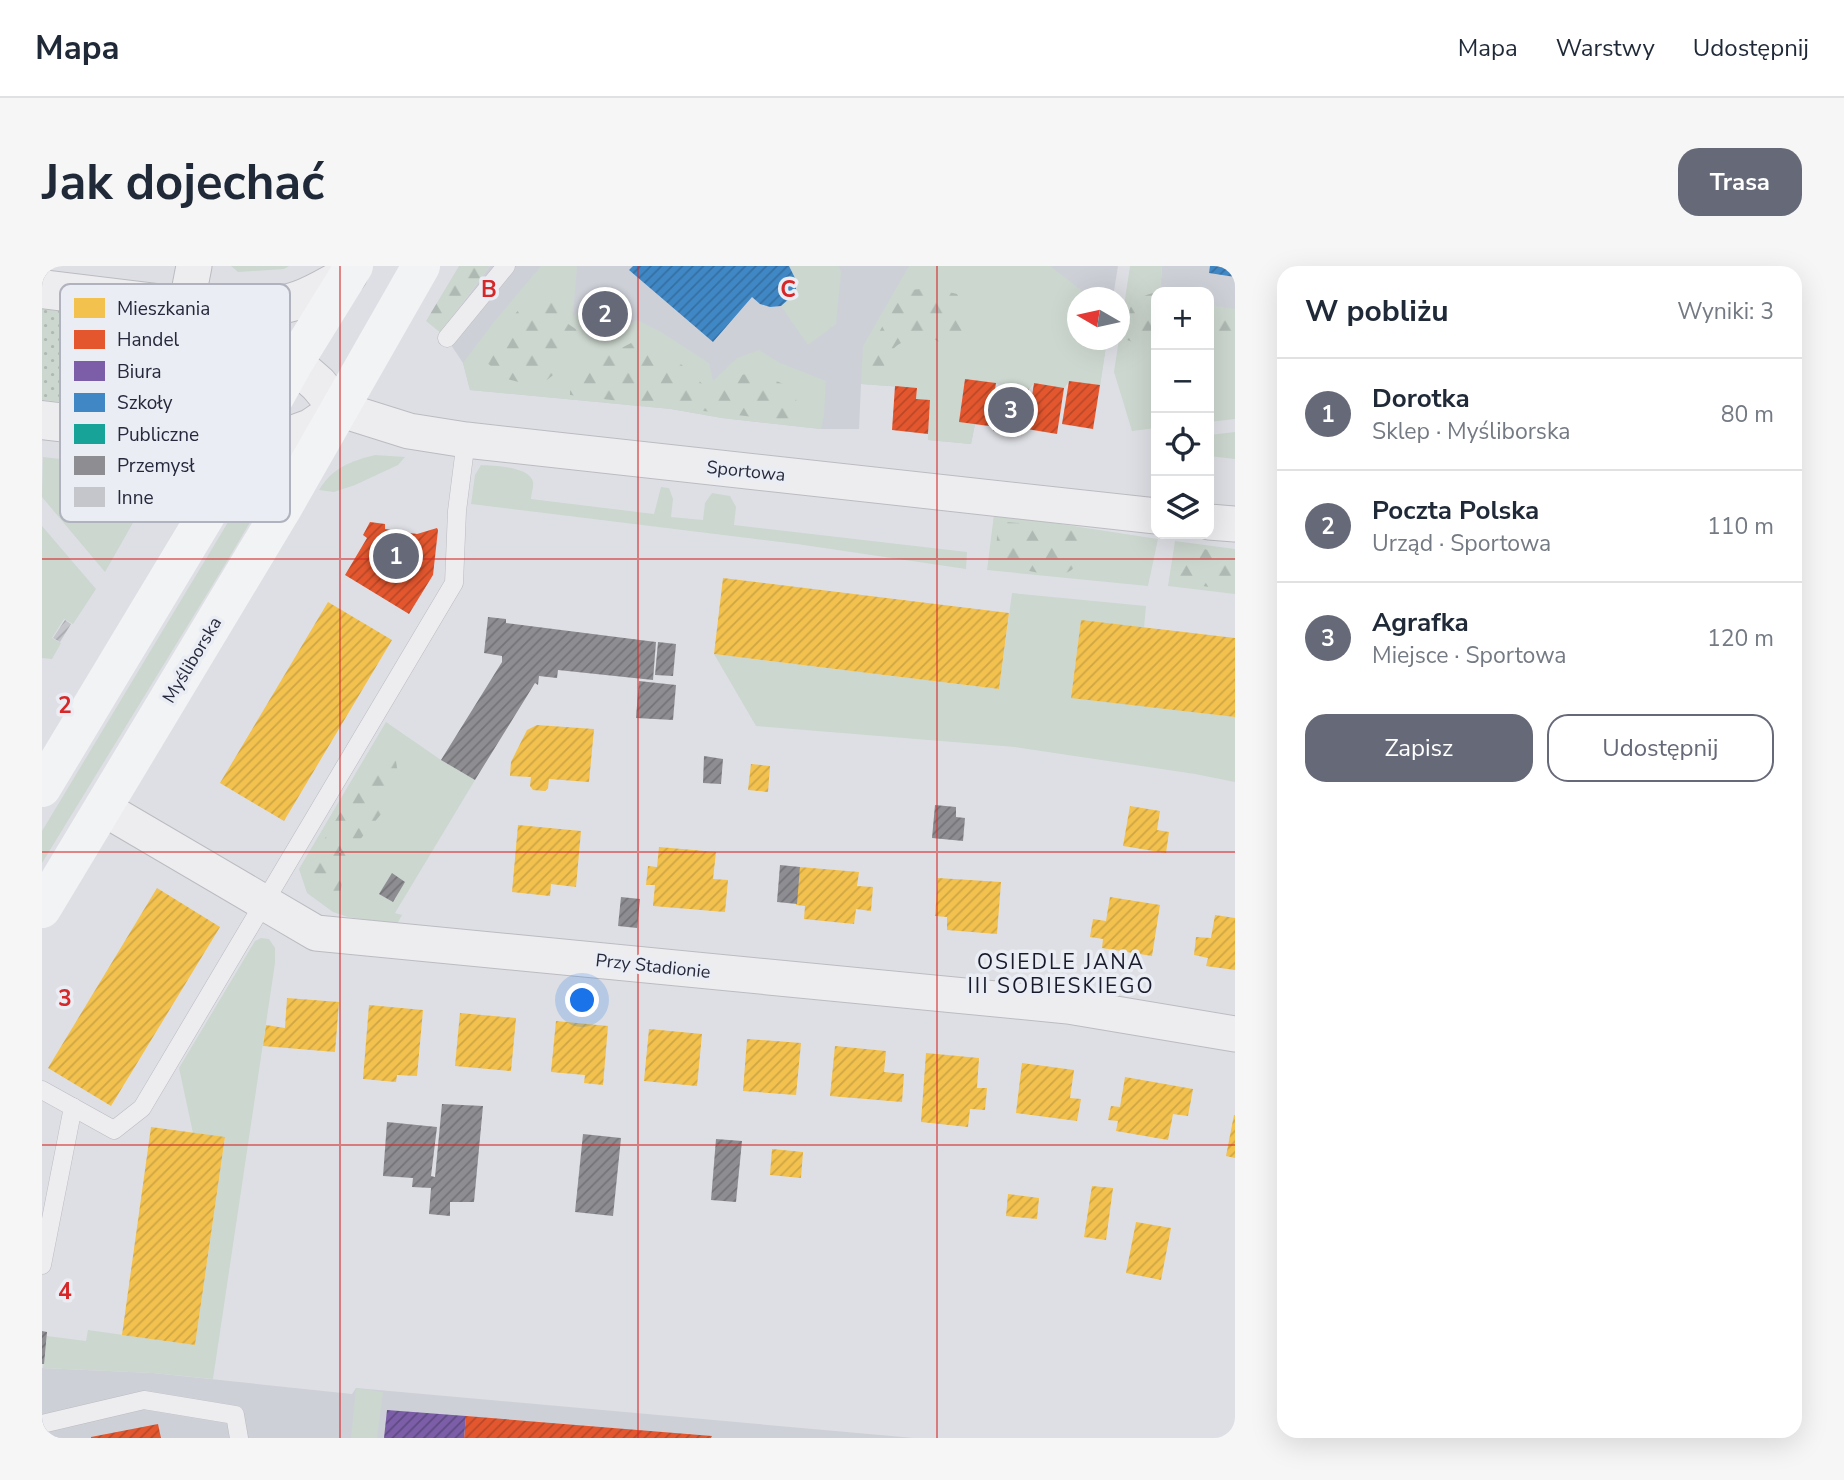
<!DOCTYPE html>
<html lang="pl">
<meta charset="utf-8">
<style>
:root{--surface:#fff;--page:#f6f6f7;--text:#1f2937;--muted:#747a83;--line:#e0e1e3;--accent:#666977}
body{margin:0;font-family:"Nunito Sans",sans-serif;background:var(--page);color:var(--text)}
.controls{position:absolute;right:21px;top:21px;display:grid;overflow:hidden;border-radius:14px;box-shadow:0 7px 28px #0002}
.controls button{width:63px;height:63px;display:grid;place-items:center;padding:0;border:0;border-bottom:2px solid var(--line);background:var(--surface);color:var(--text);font:35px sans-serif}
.compass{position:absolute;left:1025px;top:21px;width:63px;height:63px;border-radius:50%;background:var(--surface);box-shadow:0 7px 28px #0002;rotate:279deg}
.you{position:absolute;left:541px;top:735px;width:24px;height:24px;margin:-18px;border:5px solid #fff;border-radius:50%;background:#1a73e8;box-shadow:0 0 0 10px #1a73e833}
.badge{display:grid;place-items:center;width:46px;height:46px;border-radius:50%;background:var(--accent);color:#fff;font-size:23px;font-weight:700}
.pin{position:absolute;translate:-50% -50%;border:4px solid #fff;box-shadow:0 2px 7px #0006}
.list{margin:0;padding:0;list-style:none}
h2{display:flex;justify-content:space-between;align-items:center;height:91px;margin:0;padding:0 28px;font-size:30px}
h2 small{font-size:23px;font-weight:400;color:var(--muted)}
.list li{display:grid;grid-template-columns:46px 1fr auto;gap:21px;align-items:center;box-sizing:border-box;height:112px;padding:0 28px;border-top:2px solid var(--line)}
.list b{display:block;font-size:26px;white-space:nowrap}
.list p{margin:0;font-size:23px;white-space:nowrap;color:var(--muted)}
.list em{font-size:23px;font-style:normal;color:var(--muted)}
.actions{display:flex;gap:14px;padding:21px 28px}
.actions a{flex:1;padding:16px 0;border:2px solid var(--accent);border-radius:21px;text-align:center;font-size:24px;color:var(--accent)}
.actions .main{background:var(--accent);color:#fff}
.icon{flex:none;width:38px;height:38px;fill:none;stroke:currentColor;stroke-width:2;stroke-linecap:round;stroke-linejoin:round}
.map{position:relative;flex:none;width:1193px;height:1172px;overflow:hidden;border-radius:21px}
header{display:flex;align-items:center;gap:42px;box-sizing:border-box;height:98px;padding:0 35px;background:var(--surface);border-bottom:2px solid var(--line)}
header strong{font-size:33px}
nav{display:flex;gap:38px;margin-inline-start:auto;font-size:24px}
.intro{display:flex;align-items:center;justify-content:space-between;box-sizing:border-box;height:168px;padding:0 42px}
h1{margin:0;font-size:49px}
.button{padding:18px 32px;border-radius:21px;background:var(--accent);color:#fff;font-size:24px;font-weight:700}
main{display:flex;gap:42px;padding:0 42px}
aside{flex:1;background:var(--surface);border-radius:21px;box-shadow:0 7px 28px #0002}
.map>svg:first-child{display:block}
.built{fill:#ced0d8}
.green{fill:#ccd7cf}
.forest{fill:url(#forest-firs)}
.park{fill:url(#park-dots)}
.homes{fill:url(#homes-hatch)}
.shops{fill:url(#shops-hatch)}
.offices{fill:url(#offices-hatch)}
.schools{fill:url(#schools-hatch)}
.public{fill:url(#public-hatch)}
.industry{fill:url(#industry-hatch)}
.building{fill:url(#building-hatch)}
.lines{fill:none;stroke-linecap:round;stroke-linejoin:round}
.service-casing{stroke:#bbbcc0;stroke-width:19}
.minor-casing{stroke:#bbbcc0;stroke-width:37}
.tertiary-casing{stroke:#bbbcc0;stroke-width:40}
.service{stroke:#ededf0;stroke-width:18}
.minor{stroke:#ededf0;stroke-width:35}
.tertiary{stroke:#ededf0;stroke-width:38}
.secondary{stroke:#f2f3f4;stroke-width:38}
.grid{fill:none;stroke:#d62828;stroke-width:2;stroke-opacity:0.55}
.labels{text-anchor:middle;stroke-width:7;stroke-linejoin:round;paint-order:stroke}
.street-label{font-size:18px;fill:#26293c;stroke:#ebedf4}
.quarter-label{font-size:21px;letter-spacing:2px;fill:#191b2c;stroke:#ebedf4}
.key{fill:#ebedf4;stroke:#b0b2bd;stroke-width:2}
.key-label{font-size:19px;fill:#26293c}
.grid-label{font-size:23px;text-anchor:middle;font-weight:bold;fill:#d62828;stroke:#ebedf4;stroke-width:7;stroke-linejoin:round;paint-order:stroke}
</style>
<header>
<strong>Mapa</strong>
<nav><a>Mapa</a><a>Warstwy</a><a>Udostępnij</a></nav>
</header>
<div class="intro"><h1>Jak dojechać</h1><a class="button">Trasa</a></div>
<main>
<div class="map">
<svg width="1193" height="1172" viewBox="0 0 1193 1172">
<defs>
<pattern id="forest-firs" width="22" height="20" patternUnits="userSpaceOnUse" patternTransform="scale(1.75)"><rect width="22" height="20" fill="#ccd7cf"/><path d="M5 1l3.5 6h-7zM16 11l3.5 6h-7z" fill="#afb9b3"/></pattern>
<pattern id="park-dots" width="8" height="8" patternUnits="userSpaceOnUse" patternTransform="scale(1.75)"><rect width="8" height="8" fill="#ccd7cf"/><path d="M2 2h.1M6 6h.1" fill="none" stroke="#afb9b3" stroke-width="1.8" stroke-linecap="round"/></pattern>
<pattern id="homes-hatch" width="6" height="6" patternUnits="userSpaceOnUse" patternTransform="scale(1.75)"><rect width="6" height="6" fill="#f2c14e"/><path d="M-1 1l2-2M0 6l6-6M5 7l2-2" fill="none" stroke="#cfa645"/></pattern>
<pattern id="shops-hatch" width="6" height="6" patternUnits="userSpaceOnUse" patternTransform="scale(1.75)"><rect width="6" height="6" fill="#e4572e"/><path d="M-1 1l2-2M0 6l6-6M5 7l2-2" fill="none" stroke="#b94828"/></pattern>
<pattern id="offices-hatch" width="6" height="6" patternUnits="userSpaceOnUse" patternTransform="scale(1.75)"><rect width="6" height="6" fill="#7b5ea7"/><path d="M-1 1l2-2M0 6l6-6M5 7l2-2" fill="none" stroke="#5f4a82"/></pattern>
<pattern id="schools-hatch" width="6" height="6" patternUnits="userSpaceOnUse" patternTransform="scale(1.75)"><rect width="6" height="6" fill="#3f88c5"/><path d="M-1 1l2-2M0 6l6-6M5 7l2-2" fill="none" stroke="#356fa1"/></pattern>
<pattern id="public-hatch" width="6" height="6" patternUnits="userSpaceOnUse" patternTransform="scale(1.75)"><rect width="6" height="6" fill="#17a398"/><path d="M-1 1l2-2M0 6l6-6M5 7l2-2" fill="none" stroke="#15857d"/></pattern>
<pattern id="industry-hatch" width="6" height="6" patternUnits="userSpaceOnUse" patternTransform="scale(1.75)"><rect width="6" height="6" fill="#8d8d92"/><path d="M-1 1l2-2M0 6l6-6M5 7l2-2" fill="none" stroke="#737378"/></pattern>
<pattern id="building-hatch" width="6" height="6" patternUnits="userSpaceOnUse" patternTransform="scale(1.75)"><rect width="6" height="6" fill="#c5c6cc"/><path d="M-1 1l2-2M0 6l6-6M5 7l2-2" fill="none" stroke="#a9aab0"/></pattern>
</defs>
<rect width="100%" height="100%" fill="#dedfe4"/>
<g class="built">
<path d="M 448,0 L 1076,0 L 1071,31 L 1036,32 L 1036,74 L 1065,74 L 1058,119 L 1027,115 L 1022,122 L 992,117 L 987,123 L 923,113 L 917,155 L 933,158 L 929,178 L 886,174 L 888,135 L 875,122 L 819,118 L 817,163 L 779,163 L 680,152 L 629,143 L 428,124 L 421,97 L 405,73 L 407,55 Z"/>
<path d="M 1120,0 L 1193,0 L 1193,105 L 1167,106 L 1167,26 L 1118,26 Z"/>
<path d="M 0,1102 L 111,1107 L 310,1128 L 314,1122 L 872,1172 L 0,1172 Z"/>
</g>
<g class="green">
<path d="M 189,0 L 247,0 L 242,3 L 196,6 Z"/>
<path d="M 499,0 L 535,0 L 531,51 L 547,32 L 563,23 L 587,42 L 574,66 L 595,54 L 619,66 L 667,97 L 671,115 L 695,92 L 717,84 L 736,96 L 784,115 L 782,149 L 779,163 L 680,152 L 629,143 L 428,124 L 421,97 L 452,56 Z"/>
<path d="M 747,0 L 797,0 L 799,7 L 794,58 L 766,79 L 739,40 L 754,23 L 749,2 Z"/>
<path d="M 867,0 L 1008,0 L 1048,31 L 1036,32 L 1036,74 L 1065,74 L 1058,120 L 1027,115 L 1022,122 L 992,117 L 987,123 L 923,113 L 917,155 L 933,158 L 929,178 L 886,174 L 888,135 L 874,133 L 875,122 L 819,118 L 821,80 Z"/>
<path d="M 1088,0 L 1120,0 L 1118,26 L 1114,26 L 1114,162 L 1090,165 L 1072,106 Z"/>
<path d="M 1167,39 L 1193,43 L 1193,153 L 1167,156 Z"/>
<path d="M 1193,166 L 1193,193 L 1167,190 L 1167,169 Z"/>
<path d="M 231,188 L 241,191 L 242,199 L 184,297 L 0,597 L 0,565 L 215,208 L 224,195 Z"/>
<path d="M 333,189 L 363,191 L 356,199 L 313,219 L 292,226 L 277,224 C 290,202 309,195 333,189 Z"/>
<path d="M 1,191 L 71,199 L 91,207 L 102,218 L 103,229 L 100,241 L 63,306 L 0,231 Z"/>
<path d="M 439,199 C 452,200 488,200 491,216 C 492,220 489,229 489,233 L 612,248 L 619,221 L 627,222 L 631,233 L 629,251 L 661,254 L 663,237 L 670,227 L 688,230 L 694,241 L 692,259 L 925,286 L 924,303 L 755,278 L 429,238 L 433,209 Z"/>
<path d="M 952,248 L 1116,273 L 1106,320 L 945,304 Z"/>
<path d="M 0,260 L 54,323 L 31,358 L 22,353 L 10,372 L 19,377 L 10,393 L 0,392 Z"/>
<path d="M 1133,275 L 1193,283 L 1193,328 L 1126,320 Z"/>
<path d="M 970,327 L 1104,340 L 1102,362 L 1039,355 L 1029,431 L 1193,451 L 1193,516 L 1153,508 L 973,481 L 714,460 L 672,388 L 957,423 Z"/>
<path d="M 344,456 L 399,494 L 433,514 L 353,647 L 360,649 L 355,658 L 306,651 L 291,646 L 265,627 L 257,603 Z"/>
<path d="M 219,672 L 227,673 L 233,682 L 233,697 L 171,1113 L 111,1107 L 1,1102 L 5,1070 L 44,1075 L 46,1064 L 153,1079 L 183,872 L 151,867 L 137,802 L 213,675 Z"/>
<path d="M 314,1122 L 341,1126 L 335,1172 L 309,1172 Z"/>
</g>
<g class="forest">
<path d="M 417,0 L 448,0 L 407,55 L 405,72 L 384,55 Z"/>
<path d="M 890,22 L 915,28 L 930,55 L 926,75 L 914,84 L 881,68 C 854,78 848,79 840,108 L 828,98 L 830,79 L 855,34 L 868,24 Z"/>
<path d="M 506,27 L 520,39 L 522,55 L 535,64 L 529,80 L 515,106 L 496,121 L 465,113 L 439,92 L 466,56 L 486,33 Z"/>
<path d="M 1111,27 L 1114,30 L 1114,85 L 1111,79 L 1099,79 L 1085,74 C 1086,48 1082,35 1111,27 Z"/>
<path d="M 1167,48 L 1185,50 L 1193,56 L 1193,88 L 1179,82 L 1167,84 Z"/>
<path d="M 593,75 C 623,79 643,102 665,122 C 681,122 692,108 707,108 C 712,107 719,110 724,112 C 750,118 759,129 754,156 L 528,129 L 528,119 L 558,93 Z"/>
<path d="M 963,256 L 1020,260 L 1038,268 L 1043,284 C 1039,292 1035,302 1026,306 C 1010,314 970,301 954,294 L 955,269 Z"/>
<path d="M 1144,281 L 1153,281 L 1193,290 L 1193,322 C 1173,322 1148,322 1133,306 L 1136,287 Z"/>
<path d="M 333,488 L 354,495 L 357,515 L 340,547 L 316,576 L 302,597 L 298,631 L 280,630 L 267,616 L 270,594 Z"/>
</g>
<path class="park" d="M 0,43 L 182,64 C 197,75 218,88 208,111 C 199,131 179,144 157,147 C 138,149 117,146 97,144 C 65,140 33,137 0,134 Z"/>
<g class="homes">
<path d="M 681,312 L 967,347 L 957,423 L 672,388 Z"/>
<path d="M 286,336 L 350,374 L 242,555 L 178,517 Z"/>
<path d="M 1039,354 L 1193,372 L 1193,451 L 1029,432 Z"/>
<path d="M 495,459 L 552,463 L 547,516 L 507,513 L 506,522 L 503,525 L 491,524 L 488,520 L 489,511 L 468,510 L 469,496 L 485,464 Z"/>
<path d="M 709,498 L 728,500 L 726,526 L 706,524 Z"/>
<path d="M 1088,540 L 1118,545 L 1115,564 L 1127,566 L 1124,587 L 1081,580 Z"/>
<path d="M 476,559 L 539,565 L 534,621 L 509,618 L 508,630 L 470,626 Z"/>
<path d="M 617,581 L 674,586 L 671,613 L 686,614 L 683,646 L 611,640 L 613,619 L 604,619 L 606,600 L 615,601 Z"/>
<path d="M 758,601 L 817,606 L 815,620 L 831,621 L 829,645 L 814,643 L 812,658 L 762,653 L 763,640 L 754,639 Z"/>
<path d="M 896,612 L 959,616 L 955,668 L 905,664 L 905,651 L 893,650 Z"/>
<path d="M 115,622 L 178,661 L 69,840 L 6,802 Z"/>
<path d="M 1068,631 L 1118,639 L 1110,690 L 1060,682 L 1061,673 L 1048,671 L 1051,653 L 1064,655 Z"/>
<path d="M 1173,649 L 1193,652 L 1193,704 L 1164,700 L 1166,692 L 1152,689 L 1154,671 L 1169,672 Z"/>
<path d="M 245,732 L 297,736 L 293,786 L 221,780 L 224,759 L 243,762 Z"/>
<path d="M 327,739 L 381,744 L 375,810 L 355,809 L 354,816 L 321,813 Z"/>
<path d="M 418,747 L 474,752 L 469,805 L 413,800 Z"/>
<path d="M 514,755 L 566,760 L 561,819 L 542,817 L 543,809 L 509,806 Z"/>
<path d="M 607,763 L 660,768 L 655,820 L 602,815 Z"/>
<path d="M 705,773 L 759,777 L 754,829 L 701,825 Z"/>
<path d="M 793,780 L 844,785 L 842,806 L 862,808 L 860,836 L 788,830 Z"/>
<path d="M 884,787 L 937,792 L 935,822 L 945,822 L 943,844 L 928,843 L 926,861 L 879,856 Z"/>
<path d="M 980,797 L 1032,804 L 1028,832 L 1039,833 L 1035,855 L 974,847 Z"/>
<path d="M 1083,811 L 1151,823 L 1146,850 L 1131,848 L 1126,874 L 1074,865 L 1076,855 L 1066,854 L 1069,840 L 1078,841 Z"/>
<path d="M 1192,849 L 1193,849 L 1193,892 L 1184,890 Z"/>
<path d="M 109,861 L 183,871 L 153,1079 L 80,1069 Z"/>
<path d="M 730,883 L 761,886 L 759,912 L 728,909 Z"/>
<path d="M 1050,920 L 1071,922 L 1064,974 L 1042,971 Z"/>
<path d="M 966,928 L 997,932 L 995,953 L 964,950 Z"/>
<path d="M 1094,956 L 1129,962 L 1119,1014 L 1084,1007 Z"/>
</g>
<g class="shops">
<path d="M 923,113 L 954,117 L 947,160 L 917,156 Z"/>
<path d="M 1027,115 L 1058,119 L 1051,163 L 1020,158 Z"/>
<path d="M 992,117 L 1022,122 L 1015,168 L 985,163 Z"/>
<path d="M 958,119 L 987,123 L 980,169 L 951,165 Z"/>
<path d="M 853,120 L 875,122 L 874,133 L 888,134 L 886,168 L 850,164 Z"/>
<path d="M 328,256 L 343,258 L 343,263 L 375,268 L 395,262 L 396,264 L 391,309 L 367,348 L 303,309 L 325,272 L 321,269 Z"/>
<path d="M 424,1150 L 670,1170 L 669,1172 L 422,1172 Z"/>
<path d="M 116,1158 L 119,1172 L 49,1172 L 49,1171 Z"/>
</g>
<path class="offices" d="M 345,1144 L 424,1150 L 422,1172 L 342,1172 Z"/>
<g class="schools">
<path d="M 591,0 L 747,0 L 753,12 L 754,23 L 748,32 L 739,40 L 728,41 L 718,38 L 710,31 L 671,76 L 587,4 Z"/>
<path d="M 1168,0 L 1193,0 L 1193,11 L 1167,7 Z"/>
</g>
<path class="public" d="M 563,23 L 587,42 L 564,72 L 539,53 Z"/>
<g class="industry">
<path d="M 446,351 L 464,353 L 464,357 L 614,376 L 611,414 L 516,404 L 515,412 L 497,410 L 496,419 L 493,417 L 433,514 L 399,494 L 460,396 L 460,390 L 442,387 Z"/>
<path d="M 616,376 L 634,378 L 631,410 L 613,409 Z"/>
<path d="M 597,415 L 634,419 L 631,454 L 594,452 Z"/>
<path d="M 662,490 L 681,493 L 679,518 L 661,517 Z"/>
<path d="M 893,539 L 914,541 L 914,551 L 923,552 L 921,575 L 890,572 Z"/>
<path d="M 738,599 L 758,601 L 755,638 L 735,636 Z"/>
<path d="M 350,607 L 363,616 L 351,636 L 337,628 Z"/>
<path d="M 579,631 L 598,633 L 595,662 L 576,660 Z"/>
<path d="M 400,838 L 441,840 L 432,936 L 408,936 L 408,950 L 387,948 L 389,922 L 370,921 L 371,912 L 341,910 L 345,856 L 395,861 L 389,910 L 393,911 Z"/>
<path d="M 541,868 L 579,872 L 571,950 L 533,946 Z"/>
<path d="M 674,873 L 700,875 L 694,936 L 669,934 Z"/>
<path d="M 0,1065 L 5,1066 L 2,1098 L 0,1098 Z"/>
</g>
<path class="building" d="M 23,354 L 29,358 L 18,376 L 11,372 Z"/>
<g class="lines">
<g class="service-casing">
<g id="service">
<path d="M 405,72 L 464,0"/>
<path d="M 0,824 L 72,864 L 100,842 L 412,317 L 415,245 L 424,174"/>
<path d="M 0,999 L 31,841"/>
<path d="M 0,1158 L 102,1134 L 193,1149 L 197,1172"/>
</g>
</g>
<g class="minor-casing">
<g id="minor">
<path d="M 144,41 L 152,0"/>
<path d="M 297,143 L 367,165 L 424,174 L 1114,250"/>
<path d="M 1167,256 L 1193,258"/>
<path d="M 61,542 L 274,667 L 1026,740 L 1193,768"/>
</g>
</g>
<g class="tertiary-casing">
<g id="tertiary">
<path d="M 0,23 L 181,45 L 212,65 L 223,74 L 231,83 L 252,97 L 276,118 L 297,143 L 269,162 L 239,173 L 207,178 L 0,154"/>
<path d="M 181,45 C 206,43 233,42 257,34 C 274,28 290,18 306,9"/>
</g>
</g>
<use href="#service" class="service"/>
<use href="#minor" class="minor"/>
<use href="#tertiary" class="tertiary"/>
<g class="secondary">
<path d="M 0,522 L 207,178 L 252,97 L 312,0"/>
<path d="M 0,643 L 241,242 L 379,0"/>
</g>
</g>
<path class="grid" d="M 298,0 L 298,1172M 596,0 L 596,1172M 895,0 L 895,1172M 0,293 L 1193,293M 0,586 L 1193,586M 0,879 L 1193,879"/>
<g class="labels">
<g class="street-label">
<text transform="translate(704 205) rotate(6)" y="6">Sportowa</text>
<text transform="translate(150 394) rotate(-59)" y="6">Myśliborska</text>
<text transform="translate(611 700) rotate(6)" y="6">Przy Stadionie</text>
</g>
<g class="quarter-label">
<text x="1019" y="703">OSIEDLE JANA<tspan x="1019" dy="24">III SOBIESKIEGO</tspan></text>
</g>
</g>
<rect x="18" y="18" width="230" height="238" rx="10" class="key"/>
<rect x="32" y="32" width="31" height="20" fill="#f2c14e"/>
<rect x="32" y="64" width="31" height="19" fill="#e4572e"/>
<rect x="32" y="95" width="31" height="20" fill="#7b5ea7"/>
<rect x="32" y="127" width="31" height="19" fill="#3f88c5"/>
<rect x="32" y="158" width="31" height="20" fill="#17a398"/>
<rect x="32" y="190" width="31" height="19" fill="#8d8d92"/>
<rect x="32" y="221" width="31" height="20" fill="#c5c6cc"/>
<g class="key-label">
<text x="75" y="49">Mieszkania</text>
<text x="75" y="80">Handel</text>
<text x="75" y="112">Biura</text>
<text x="75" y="143">Szkoły</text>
<text x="75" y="175">Publiczne</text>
<text x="75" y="206">Przemysł</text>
<text x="75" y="238">Inne</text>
</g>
<g class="grid-label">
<text x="447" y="31">B</text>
<text x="746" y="31">C</text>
<text x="23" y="447">2</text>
<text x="23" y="740">3</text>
<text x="23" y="1033">4</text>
</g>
</svg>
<div class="controls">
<button>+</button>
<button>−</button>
<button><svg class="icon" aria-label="locate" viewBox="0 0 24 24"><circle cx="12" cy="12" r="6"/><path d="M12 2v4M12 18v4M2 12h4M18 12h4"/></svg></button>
<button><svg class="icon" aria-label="layers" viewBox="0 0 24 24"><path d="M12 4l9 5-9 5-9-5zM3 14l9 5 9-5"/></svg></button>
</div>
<svg class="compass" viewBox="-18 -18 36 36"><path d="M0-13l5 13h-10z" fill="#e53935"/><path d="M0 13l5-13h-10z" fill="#747a83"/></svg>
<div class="you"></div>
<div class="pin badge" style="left:354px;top:290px">1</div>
<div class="pin badge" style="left:563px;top:48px">2</div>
<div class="pin badge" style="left:969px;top:144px">3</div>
</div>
<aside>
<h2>W pobliżu<small>Wyniki: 3</small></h2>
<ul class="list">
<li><span class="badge">1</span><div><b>Dorotka</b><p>Sklep · Myśliborska</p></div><em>80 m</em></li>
<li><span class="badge">2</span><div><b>Poczta Polska</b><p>Urząd · Sportowa</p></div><em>110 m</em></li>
<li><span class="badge">3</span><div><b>Agrafka</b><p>Miejsce · Sportowa</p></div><em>120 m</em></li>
</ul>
<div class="actions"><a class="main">Zapisz</a><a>Udostępnij</a></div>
</aside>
</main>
